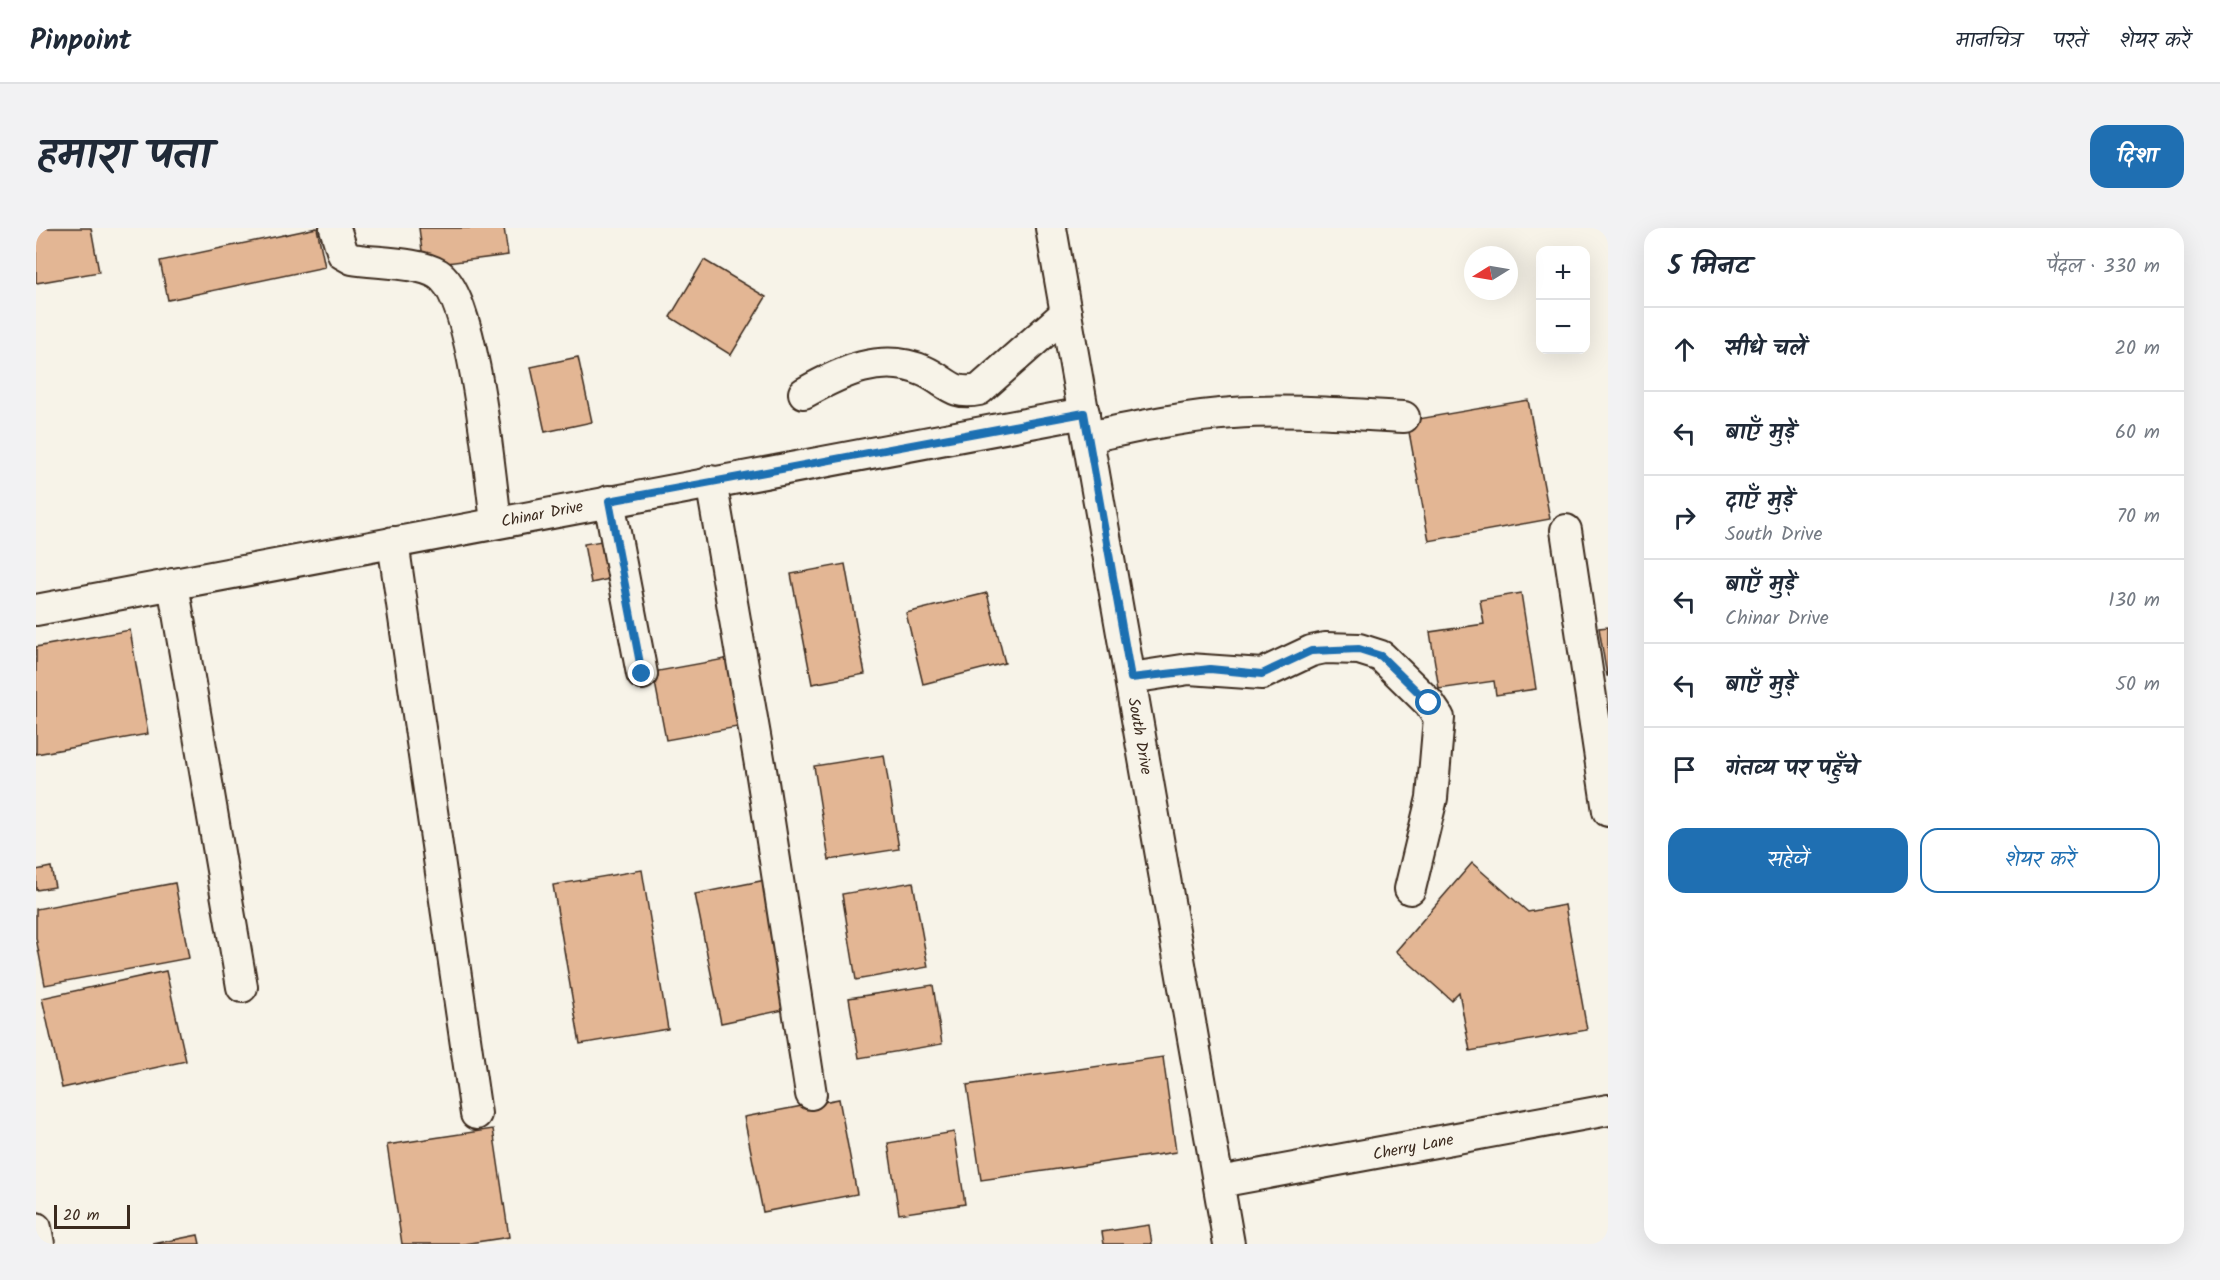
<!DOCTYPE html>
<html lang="hi">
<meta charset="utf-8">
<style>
:root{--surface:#fff;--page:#f2f2f3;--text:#1f2937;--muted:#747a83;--line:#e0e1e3;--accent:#1f6fb2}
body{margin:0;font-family:Kalam,"Playpen Sans Deva",sans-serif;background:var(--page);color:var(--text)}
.controls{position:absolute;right:18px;top:18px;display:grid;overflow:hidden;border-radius:12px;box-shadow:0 6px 24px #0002}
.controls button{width:54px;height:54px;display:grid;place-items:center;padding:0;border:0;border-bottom:2px solid var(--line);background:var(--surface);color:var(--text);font:30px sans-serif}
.compass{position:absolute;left:1428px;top:18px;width:54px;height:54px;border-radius:50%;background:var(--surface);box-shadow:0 6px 24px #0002;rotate:259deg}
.scale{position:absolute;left:18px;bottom:15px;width:76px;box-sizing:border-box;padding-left:6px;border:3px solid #3b2a1e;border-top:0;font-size:16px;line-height:21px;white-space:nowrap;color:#3b2a1e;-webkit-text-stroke:4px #f7f3e8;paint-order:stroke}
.stop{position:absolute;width:18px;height:18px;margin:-14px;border:4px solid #1f6fb2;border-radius:50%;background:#fff}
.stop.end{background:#1f6fb2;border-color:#fff;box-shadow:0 2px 6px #0008}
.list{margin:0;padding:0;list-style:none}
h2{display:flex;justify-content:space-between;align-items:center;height:78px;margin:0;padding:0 24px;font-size:26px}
h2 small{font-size:20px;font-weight:400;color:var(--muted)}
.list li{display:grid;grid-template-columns:39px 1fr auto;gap:18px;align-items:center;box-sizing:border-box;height:84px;padding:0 24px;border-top:2px solid var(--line)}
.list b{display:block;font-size:22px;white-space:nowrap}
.list p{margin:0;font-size:20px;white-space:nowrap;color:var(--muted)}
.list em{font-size:20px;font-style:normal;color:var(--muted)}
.actions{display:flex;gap:12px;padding:18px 24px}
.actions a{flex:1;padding:14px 0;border:2px solid var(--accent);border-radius:18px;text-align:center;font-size:21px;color:var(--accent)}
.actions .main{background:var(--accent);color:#fff}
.icon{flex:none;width:33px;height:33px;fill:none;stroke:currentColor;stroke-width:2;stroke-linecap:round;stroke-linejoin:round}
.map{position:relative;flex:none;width:1572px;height:1016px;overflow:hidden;border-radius:18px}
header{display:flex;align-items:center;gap:36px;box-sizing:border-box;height:84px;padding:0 30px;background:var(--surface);border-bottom:2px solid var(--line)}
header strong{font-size:28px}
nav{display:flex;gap:33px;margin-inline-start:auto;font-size:21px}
.intro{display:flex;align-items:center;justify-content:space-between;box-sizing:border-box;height:144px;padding:0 36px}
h1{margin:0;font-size:42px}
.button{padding:15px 27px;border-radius:18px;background:var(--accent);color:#fff;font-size:21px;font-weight:700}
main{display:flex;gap:36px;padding:0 36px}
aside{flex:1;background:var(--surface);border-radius:18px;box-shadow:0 6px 24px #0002}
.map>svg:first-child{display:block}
.building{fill:#e3b694;stroke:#3b2a1e;stroke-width:1.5}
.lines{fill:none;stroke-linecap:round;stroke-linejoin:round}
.street-casing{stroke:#3b2a1e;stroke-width:34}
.street{stroke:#f7f3e8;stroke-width:30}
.route{stroke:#1f6fb2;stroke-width:8}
.labels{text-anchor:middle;stroke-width:4.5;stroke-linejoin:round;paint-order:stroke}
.street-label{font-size:16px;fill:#3b2a1e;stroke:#f7f3e8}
</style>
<header>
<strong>Pinpoint</strong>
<nav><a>मानचित्र</a><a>परतें</a><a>शेयर करें</a></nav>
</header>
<div class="intro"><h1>हमारा पता</h1><a class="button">दिशा</a></div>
<main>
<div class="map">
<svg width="1572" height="1016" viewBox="0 0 1572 1016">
<rect width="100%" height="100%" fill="#f7f3e8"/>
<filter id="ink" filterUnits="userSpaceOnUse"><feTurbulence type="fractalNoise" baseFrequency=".0167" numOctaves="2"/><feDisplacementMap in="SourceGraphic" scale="12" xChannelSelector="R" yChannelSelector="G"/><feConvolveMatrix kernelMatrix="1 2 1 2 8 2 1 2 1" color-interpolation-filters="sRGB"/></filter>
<g filter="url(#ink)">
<g class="building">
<path d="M 0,0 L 55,0 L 63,44 L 0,55 Z"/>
<path d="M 281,0 L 289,39 L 132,72 L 124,33 Z"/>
<path d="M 383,0 L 468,0 L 472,27 L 388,38 Z"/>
<path d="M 668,32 L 730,69 L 695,127 L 634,89 Z"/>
<path d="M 542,129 L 556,194 L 509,204 L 495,139 Z"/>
<path d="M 1492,172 L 1514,291 L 1393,313 L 1371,193 Z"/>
<path d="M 571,312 L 578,350 L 555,355 L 548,316 Z"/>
<path d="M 809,336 L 829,446 L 776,456 L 755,346 Z"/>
<path d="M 951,365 L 969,435 L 887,456 L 870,385 Z"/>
<path d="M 1485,365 L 1500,461 L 1460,467 L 1458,453 L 1403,461 L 1394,404 L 1448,396 L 1444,372 Z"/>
<path d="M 1572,399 L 1572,448 L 1571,448 L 1563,400 Z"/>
<path d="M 94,402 L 112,506 L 0,526 L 0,419 Z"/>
<path d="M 694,430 L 707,498 L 630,512 L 617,444 Z"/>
<path d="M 848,527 L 863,621 L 793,632 L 778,538 Z"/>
<path d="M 1436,635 L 1492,684 L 1529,677 L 1551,802 L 1434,823 L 1423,764 L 1415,772 L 1360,723 Z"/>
<path d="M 15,639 L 19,659 L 0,662 L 0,642 Z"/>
<path d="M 606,642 L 632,801 L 544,816 L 517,657 Z"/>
<path d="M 730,652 L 757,780 L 685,795 L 659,666 Z"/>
<path d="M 877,654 L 892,739 L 820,752 L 806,666 Z"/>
<path d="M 139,655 L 153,730 L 9,757 L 0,710 L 0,681 Z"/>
<path d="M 130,743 L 150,833 L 26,860 L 6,770 Z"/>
<path d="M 897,757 L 906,816 L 823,830 L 813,770 Z"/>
<path d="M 1127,829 L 1140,924 L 945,952 L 931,857 Z"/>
<path d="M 803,871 L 821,966 L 727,984 L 708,889 Z"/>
<path d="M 457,901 L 473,1009 L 427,1016 L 366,1016 L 351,917 Z"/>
<path d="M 918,904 L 929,976 L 863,986 L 852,915 Z"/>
<path d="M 1113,997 L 1116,1016 L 1068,1016 L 1066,1004 Z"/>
<path d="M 162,1007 L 164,1016 L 117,1016 Z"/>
</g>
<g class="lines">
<g class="street-casing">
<g id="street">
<path d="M 299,0 L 307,26 L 316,31 C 340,35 383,34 402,46 C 439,69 454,248 460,294"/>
<path d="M 1015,0 L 1193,1016"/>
<path d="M 768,165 C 805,144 846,124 888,143 C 911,153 915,168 943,162 L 1030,85"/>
<path d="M 1052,209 C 1100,199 1149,188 1197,185 C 1254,181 1311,186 1368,189"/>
<path d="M 675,253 L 726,548 L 775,866"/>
<path d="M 573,273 L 606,446"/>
<path d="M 1530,302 L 1572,583"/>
<path d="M 357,314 L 440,886"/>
<path d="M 137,356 L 206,759"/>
<path d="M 0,382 L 1048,185"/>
<path d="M 1095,450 L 1153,441 L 1226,446 L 1275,423 L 1289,420 L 1323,421 L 1345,428 L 1393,475 L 1403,490 L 1396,570 L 1374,661"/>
<path d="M 1183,954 L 1572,882"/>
<path d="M 0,1000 L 3,1016"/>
</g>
</g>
<use href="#street" class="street"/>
</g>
</g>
<g class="lines" filter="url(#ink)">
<path class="route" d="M 606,446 L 573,273 L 1048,185 L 1095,450 L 1174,441 L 1226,446 L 1275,423 L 1323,421 L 1345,428 L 1393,475"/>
</g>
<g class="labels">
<g class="street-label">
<text transform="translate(506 285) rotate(-11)" y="6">Chinar Drive</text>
<text transform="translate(1105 508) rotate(80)" y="6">South Drive</text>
<text transform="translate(1377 918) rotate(-11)" y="6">Cherry Lane</text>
</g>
</g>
</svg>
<div class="controls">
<button>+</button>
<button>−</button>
</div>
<svg class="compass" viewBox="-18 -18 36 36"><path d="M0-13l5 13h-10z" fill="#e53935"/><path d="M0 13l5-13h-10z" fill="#747a83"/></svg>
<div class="scale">20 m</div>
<div class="stop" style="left:1393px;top:475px"></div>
<div class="stop end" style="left:606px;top:446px"></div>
</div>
<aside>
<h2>5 मिनट<small>पैदल · 330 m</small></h2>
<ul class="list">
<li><svg class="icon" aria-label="ahead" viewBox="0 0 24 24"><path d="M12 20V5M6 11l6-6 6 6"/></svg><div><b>सीधे चलें</b></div><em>20 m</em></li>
<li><svg class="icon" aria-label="left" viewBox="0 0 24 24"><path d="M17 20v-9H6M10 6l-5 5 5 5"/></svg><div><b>बाएँ मुड़ें</b></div><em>60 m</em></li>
<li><svg class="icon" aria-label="right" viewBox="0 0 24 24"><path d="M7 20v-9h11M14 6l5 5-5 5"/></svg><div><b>दाएँ मुड़ें</b><p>South Drive</p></div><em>70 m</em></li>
<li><svg class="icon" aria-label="left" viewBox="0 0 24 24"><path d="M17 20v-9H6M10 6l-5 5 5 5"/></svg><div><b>बाएँ मुड़ें</b><p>Chinar Drive</p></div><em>130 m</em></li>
<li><svg class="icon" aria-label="left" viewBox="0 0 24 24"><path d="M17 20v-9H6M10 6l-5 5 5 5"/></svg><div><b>बाएँ मुड़ें</b></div><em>50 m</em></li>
<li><svg class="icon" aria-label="arrive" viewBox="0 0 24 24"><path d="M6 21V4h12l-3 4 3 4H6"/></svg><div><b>गंतव्य पर पहुँचे</b></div></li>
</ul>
<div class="actions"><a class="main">सहेजें</a><a>शेयर करें</a></div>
</aside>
</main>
